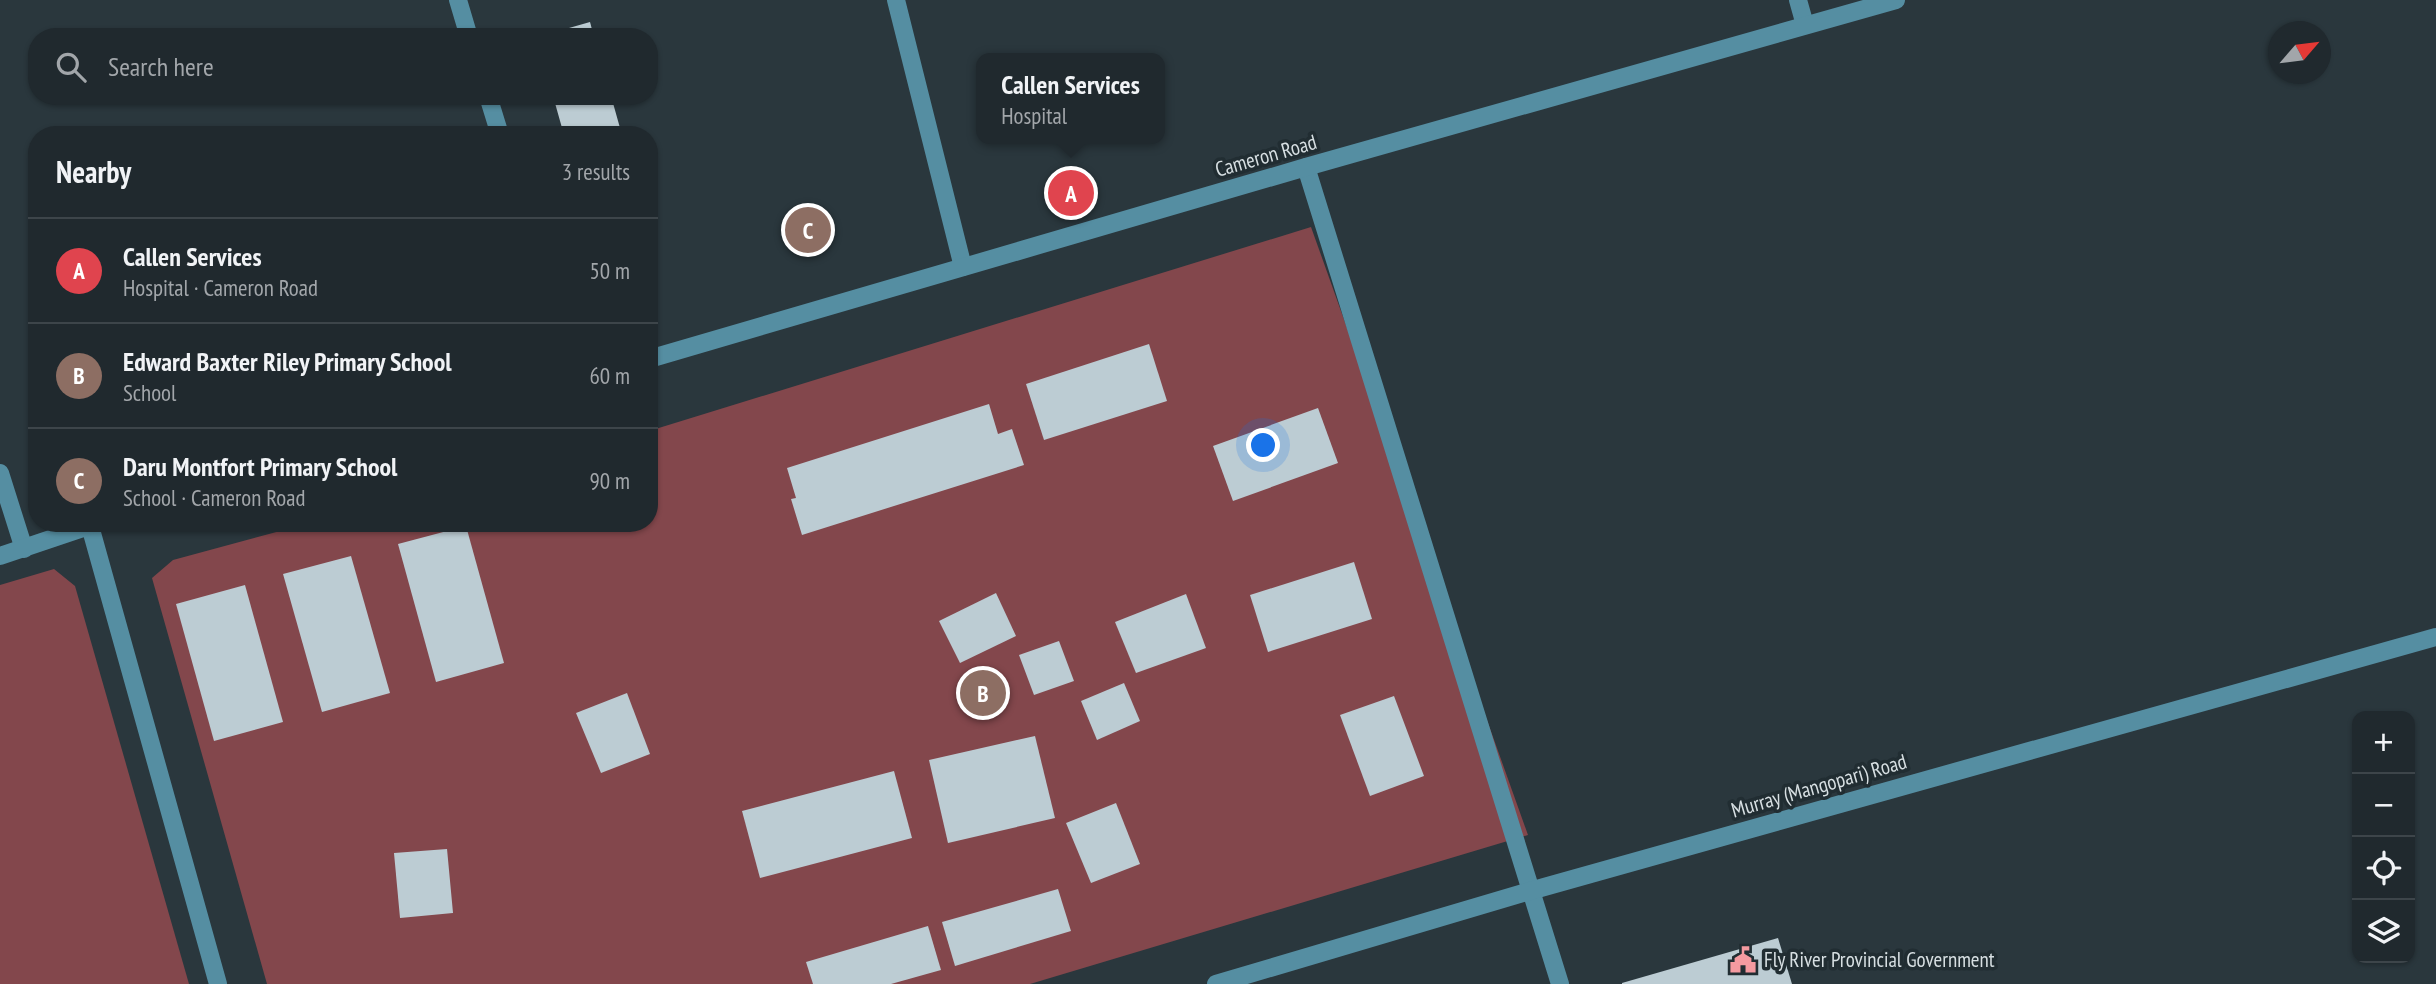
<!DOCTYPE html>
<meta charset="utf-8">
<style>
:root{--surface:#20292e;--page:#2d353a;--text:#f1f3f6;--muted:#a2a6aa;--line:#3d454a;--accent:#f49aa0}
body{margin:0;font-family:"PT Sans Narrow",sans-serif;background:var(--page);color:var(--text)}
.controls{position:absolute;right:21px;bottom:21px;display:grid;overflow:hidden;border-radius:14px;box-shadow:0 2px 5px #0004}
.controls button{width:63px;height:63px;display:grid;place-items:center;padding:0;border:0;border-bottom:2px solid var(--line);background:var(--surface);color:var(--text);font:35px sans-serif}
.compass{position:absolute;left:2268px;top:21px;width:63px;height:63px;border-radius:50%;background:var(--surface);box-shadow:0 2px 5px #0004;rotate:62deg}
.you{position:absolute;left:1264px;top:446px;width:24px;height:24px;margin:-18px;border:5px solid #fff;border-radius:50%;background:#1a73e8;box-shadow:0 0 0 10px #1a73e833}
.badge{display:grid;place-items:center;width:46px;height:46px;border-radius:50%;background:var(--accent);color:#fff;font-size:23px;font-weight:700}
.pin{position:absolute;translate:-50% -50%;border:4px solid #fff;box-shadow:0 2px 7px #0006}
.popup{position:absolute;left:976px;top:53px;width:189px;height:91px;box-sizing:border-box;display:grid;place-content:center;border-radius:14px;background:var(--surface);filter:drop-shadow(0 2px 5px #0005);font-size:23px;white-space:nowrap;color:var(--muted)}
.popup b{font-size:26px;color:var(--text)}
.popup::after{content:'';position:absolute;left:50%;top:100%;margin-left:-14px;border:14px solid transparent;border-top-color:var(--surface)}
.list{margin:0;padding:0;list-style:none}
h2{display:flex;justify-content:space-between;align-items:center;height:91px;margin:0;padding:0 28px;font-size:30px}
h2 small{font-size:23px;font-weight:400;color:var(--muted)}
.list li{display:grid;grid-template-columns:46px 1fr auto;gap:21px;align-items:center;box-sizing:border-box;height:105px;padding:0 28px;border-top:2px solid var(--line)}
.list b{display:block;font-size:26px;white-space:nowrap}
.list p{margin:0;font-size:23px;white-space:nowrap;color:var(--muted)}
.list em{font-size:23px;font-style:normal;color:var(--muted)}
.icon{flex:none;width:38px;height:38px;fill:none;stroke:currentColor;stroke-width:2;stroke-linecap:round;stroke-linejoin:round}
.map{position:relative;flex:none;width:2436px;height:984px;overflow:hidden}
.search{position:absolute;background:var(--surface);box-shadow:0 2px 5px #0004;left:28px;top:28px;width:630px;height:77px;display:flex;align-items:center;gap:18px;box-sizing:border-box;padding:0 24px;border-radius:28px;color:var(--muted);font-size:26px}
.panel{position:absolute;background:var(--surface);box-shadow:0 2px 5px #0004;left:28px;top:126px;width:630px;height:406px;border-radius:28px}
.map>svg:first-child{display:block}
.green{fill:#83474c}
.building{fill:#bcccd3}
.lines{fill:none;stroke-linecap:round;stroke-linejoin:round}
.minor{stroke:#558ea2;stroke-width:18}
.labels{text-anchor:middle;stroke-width:7;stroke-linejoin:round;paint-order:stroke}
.street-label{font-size:21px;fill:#d7dfe2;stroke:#212d32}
.poi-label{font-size:21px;fill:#d7dfe2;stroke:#212d32;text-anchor:start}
</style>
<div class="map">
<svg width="2436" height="984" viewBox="0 0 2436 984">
<rect width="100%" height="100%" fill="#2a373d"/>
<g class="green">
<path d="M 1311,227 L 1528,835 L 1030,984 L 267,984 L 152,578 L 173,560 L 310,523 L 649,523 L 649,431 Z"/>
<path d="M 54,569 L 75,586 L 189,984 L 0,984 L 0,585 Z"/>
</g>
<g class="building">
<path d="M 590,22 L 594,37 L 542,37 L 541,36 Z"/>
<path d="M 553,96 L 611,96 L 622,135 L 564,135 Z"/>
<path d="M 1149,344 L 1167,401 L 1044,440 L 1026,384 Z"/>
<path d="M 989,404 L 998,434 L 1012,429 L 1024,465 L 802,535 L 791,499 L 796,498 L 787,468 Z"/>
<path d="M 1318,408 L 1338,463 L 1233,501 L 1213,446 Z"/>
<path d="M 466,526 L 504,663 L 436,682 L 398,544 Z"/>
<path d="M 351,556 L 390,693 L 322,712 L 283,574 Z"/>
<path d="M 1354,562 L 1372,619 L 1268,652 L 1250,595 Z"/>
<path d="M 245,585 L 283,722 L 214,741 L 176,604 Z"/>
<path d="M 996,593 L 1016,636 L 960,663 L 939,621 Z"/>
<path d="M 1186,594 L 1206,648 L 1136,673 L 1115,622 Z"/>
<path d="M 1059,641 L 1074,681 L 1034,695 L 1019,655 Z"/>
<path d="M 1124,683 L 1140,721 L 1097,740 L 1081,701 Z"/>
<path d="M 627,693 L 650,754 L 601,773 L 576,713 Z"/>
<path d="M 1394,696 L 1424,776 L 1370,796 L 1340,715 Z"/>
<path d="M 1035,736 L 1055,818 L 948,843 L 929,760 Z"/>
<path d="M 894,771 L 912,838 L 760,878 L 742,811 Z"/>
<path d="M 1116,803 L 1140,864 L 1091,883 L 1066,823 Z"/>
<path d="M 447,849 L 453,913 L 400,918 L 394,853 Z"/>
<path d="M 1058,889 L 1071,931 L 955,966 L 942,922 Z"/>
<path d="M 928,926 L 941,970 L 891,984 L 813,984 L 806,962 Z"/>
<path d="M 1778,938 L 1792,984 L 1622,984 L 1622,983 Z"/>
</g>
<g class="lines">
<g class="minor">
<path d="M 458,0 L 469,37"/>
<path d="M 896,0 L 963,267"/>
<path d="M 1798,0 L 1805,25"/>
<path d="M 488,96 L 500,135"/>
<path d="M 1306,167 L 1560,984"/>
<path d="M 649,359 L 1306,167 L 1896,0"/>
<path d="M 0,473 L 24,549"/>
<path d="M 90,526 L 218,984"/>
<path d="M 0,556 L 98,523"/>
<path d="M 1216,984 L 1530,891 L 2436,637"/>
</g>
</g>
<defs>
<g id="civic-bare" transform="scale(2.1)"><path d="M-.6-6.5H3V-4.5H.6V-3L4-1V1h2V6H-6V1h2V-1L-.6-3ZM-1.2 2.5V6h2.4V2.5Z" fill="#f49aa0" stroke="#212d32" stroke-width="2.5" paint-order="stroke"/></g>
</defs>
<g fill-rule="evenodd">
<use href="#civic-bare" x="1743" y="960"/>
</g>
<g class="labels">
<g class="street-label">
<text transform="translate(1266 156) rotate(-16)" y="7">Cameron Road</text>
<text transform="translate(1819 786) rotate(-16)" y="7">Murray (Mangopari) Road</text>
</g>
<g class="poi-label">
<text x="1764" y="967">Fly River Provincial Government</text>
</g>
</g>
</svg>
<div class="controls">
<button>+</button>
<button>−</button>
<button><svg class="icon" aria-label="locate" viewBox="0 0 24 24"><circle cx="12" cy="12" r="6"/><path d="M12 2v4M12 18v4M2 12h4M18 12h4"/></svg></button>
<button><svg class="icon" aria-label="layers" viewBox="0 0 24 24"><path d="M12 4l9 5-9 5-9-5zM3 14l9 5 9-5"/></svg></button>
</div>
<svg class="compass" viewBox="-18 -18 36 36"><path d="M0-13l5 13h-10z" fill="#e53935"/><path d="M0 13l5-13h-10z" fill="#a2a6aa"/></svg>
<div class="you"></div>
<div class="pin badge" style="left:1071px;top:193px;background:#e0444e">A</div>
<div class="popup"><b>Callen Services</b>Hospital</div>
<div class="pin badge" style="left:983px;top:693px;background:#8d6e63">B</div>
<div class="pin badge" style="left:808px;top:230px;background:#8d6e63">C</div>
<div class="search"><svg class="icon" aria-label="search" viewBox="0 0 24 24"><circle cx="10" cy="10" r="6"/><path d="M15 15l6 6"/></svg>Search here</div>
<section class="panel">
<h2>Nearby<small>3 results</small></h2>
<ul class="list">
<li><span class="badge" style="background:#e0444e">A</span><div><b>Callen Services</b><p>Hospital · Cameron Road</p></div><em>50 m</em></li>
<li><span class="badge" style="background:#8d6e63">B</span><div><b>Edward Baxter Riley Primary School</b><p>School</p></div><em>60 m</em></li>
<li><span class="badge" style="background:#8d6e63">C</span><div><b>Daru Montfort Primary School</b><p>School · Cameron Road</p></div><em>90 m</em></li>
</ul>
</section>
</div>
